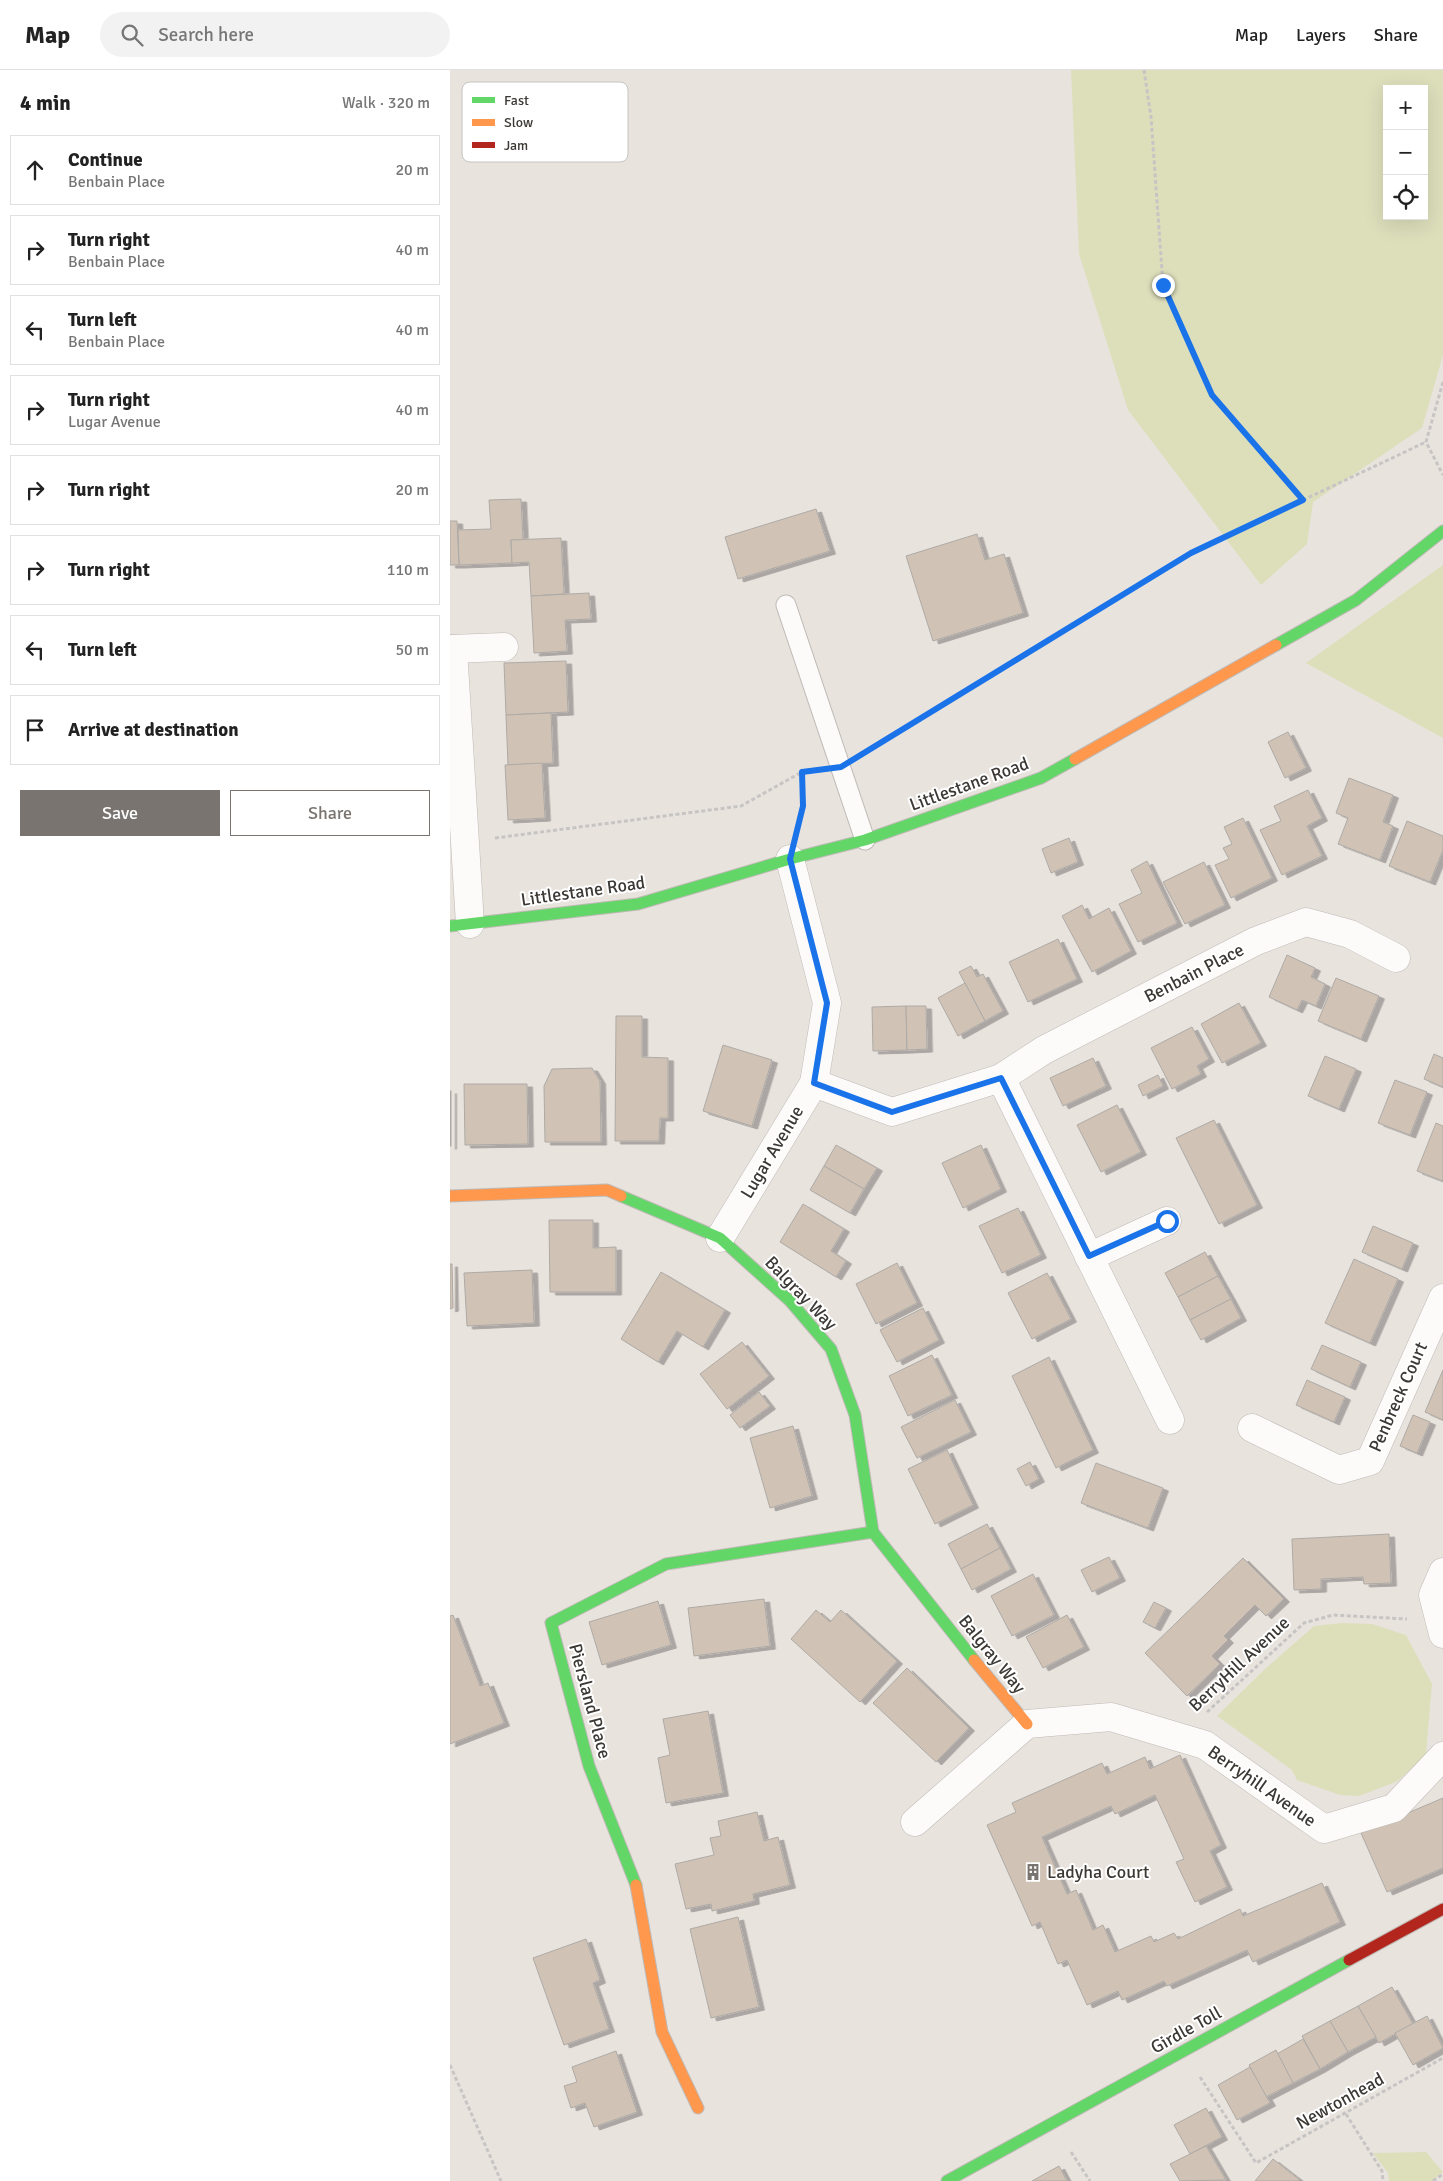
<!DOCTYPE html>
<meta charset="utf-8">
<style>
:root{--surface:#fff;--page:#f2f2f2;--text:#222;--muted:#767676;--line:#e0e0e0;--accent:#797470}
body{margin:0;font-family:Signika,sans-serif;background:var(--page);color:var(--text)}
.controls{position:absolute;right:15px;top:15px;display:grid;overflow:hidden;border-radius:0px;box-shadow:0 5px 20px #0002}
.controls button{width:45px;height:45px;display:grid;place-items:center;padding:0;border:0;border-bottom:1px solid var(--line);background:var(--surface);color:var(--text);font:25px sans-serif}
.stop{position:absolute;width:15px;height:15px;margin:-11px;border:4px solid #1a73e8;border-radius:50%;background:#fff}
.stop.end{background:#1a73e8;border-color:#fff;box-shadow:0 1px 5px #0008}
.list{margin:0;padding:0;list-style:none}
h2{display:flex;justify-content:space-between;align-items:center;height:65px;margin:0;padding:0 20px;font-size:21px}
h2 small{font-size:16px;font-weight:400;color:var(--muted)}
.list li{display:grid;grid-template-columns:32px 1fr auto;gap:15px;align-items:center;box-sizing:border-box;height:70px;margin:0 10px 10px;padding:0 10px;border:1px solid var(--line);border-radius:0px}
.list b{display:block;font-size:19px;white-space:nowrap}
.list p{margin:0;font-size:16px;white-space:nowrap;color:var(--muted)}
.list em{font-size:16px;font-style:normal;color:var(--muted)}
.actions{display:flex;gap:10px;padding:15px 20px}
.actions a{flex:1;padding:11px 0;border:1px solid var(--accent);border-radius:0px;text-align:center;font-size:18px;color:var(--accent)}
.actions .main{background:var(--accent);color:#fff}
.icon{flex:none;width:28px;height:28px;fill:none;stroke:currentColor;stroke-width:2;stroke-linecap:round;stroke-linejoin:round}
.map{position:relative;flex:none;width:993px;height:2111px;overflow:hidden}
header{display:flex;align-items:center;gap:30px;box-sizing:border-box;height:70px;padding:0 25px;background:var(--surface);border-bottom:1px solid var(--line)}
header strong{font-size:24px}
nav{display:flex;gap:28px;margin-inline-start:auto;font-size:18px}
.search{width:350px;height:45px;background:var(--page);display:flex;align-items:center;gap:12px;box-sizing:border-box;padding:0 18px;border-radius:28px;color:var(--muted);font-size:19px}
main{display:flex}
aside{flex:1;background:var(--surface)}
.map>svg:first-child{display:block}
.green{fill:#dddfbb;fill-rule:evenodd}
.building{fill:#d0c3b5;stroke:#aeaaa6;filter:url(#shadow)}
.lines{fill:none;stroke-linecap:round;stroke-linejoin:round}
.lane-casing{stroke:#bfbab6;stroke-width:21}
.street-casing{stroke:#bfbab6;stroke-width:29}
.fast-casing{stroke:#bfbab6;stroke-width:13}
.slow-casing{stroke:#bfbab6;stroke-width:13}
.jam-casing{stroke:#bfbab6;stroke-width:13}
.path{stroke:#c7c5c4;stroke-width:3;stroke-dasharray:4 2.5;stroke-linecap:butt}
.lane{stroke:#fcfbfa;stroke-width:19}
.street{stroke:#fcfbfa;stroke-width:28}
.fast{stroke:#63d668;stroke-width:11}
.slow{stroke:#ff974d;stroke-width:11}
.jam{stroke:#b3261e;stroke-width:11}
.route{stroke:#1a73e8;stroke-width:6}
.labels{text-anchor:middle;stroke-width:4;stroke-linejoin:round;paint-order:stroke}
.street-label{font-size:18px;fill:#3c3935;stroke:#fff}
.poi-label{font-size:18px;fill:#3c3935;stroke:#fff;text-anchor:start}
.key{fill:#fff;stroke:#c4c4c2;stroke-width:1}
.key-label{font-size:14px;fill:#3c3935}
</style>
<header>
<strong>Map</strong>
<div class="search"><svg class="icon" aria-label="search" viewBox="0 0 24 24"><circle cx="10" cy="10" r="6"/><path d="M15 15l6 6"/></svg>Search here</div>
<nav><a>Map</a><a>Layers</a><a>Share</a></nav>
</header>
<main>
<aside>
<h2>4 min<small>Walk · 320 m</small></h2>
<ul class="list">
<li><svg class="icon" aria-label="ahead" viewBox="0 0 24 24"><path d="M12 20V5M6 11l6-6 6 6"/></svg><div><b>Continue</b><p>Benbain Place</p></div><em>20 m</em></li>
<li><svg class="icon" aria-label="right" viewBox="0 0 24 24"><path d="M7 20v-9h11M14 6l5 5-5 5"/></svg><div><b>Turn right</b><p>Benbain Place</p></div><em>40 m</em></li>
<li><svg class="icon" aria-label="left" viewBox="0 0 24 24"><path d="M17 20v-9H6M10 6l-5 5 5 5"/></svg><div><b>Turn left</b><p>Benbain Place</p></div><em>40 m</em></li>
<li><svg class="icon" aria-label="right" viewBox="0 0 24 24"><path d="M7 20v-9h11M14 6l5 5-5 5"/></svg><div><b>Turn right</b><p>Lugar Avenue</p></div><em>40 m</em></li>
<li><svg class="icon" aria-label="right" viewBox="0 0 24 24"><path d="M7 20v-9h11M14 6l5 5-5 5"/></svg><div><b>Turn right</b></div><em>20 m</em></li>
<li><svg class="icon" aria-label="right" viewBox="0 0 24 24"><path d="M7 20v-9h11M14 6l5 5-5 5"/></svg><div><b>Turn right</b></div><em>110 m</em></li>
<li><svg class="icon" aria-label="left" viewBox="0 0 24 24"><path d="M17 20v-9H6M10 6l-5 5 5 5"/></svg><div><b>Turn left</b></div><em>50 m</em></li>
<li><svg class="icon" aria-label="arrive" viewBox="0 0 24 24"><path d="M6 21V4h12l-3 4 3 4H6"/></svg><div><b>Arrive at destination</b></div></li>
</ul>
<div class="actions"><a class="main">Save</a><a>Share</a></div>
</aside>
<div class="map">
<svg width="993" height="2111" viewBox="0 0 993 2111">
<defs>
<filter id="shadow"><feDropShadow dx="5.5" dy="3" stdDeviation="0" flood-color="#0004"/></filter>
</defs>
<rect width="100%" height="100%" fill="#e9e3de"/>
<g class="green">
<path d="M 621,0 L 993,0 L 993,285 L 972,358 L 863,432 L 857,474 L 811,515 L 678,340 L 629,184 ZM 937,19 L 974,19 L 974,146 L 937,146 Z"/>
<path d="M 993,495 L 993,668 L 856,593 Z"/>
<path d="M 893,1553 L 922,1554 L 956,1565 L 982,1614 L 976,1684 L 948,1711 L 909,1726 L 890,1725 L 847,1710 L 842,1700 L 767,1646 L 816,1598 L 864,1556 Z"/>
<path d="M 976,2082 L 993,2102 L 982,2111 L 939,2111 L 938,2103 L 923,2083 Z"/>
</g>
<g class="building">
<path d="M 71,429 L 73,470 L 61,470 L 62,493 L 9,495 L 8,460 L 41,459 L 39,430 Z"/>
<path d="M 366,439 L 380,481 L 288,509 L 275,467 Z"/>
<path d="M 0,451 L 7,451 L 9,495 L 0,495 Z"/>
<path d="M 527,464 L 535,490 L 554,484 L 573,543 L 483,571 L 456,486 Z"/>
<path d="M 111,468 L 114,524 L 81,526 L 79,492 L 62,493 L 61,470 Z"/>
<path d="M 139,523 L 141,549 L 115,550 L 117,581 L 84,583 L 81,526 Z"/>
<path d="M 116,591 L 118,642 L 56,645 L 54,593 Z"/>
<path d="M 101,643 L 103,693 L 58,695 L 56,645 Z"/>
<path d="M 838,662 L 856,698 L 835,708 L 818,672 Z"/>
<path d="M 92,693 L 95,748 L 58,750 L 55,695 Z"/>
<path d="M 899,708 L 943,725 L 933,752 L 943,756 L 930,790 L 888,774 L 898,748 L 886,743 Z"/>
<path d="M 858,720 L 872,748 L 857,756 L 872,786 L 832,805 L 810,760 L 831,751 L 824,736 Z"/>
<path d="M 793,748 L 822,808 L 781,828 L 765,795 L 779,789 L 773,778 L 782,774 L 774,757 Z"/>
<path d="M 957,751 L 993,766 L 993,780 L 980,812 L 939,796 Z"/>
<path d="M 619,768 L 628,792 L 601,803 L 592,779 Z"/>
<path d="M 697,791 L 727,853 L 688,872 L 669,834 L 692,823 L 681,800 Z"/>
<path d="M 754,792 L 775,835 L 735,854 L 713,812 Z"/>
<path d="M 632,835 L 639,849 L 659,838 L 681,881 L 642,902 L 612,846 Z"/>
<path d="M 608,869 L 627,909 L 578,932 L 559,892 Z"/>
<path d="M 837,885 L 865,898 L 861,907 L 875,914 L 866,936 L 852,930 L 847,940 L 819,927 Z"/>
<path d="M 521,896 L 527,907 L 533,904 L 553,941 L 535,951 L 509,902 Z"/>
<path d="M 886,908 L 929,926 L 911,969 L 868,951 Z"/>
<path d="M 515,913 L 535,951 L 508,966 L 488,928 Z"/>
<path d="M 789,933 L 811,973 L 772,993 L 751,954 Z"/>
<path d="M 456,936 L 457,980 L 423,981 L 422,937 Z"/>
<path d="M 456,936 L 476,936 L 477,979 L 457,980 Z"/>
<path d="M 166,946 L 192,946 L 192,987 L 218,988 L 218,1048 L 210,1048 L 209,1071 L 165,1071 Z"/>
<path d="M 742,957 L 759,989 L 747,996 L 751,1004 L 722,1019 L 701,978 Z"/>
<path d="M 273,975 L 322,990 L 302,1056 L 253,1041 Z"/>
<path d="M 984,984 L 993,988 L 993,1017 L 974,1009 Z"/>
<path d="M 875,986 L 906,999 L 889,1039 L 858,1026 Z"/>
<path d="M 643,988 L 656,1016 L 613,1036 L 600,1008 Z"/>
<path d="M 142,998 L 150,1011 L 151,1072 L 95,1072 L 94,1016 L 102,999 Z"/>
<path d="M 708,1005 L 713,1016 L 693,1026 L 688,1015 Z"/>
<path d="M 945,1010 L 977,1022 L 960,1065 L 928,1053 Z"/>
<path d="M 14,1014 L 77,1014 L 78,1074 L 15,1075 Z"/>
<rect x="0" y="1021" width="1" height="55"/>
<path d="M 667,1035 L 691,1082 L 651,1102 L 627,1055 Z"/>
<path d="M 764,1050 L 807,1135 L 769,1154 L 726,1068 Z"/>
<path d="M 986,1053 L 993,1056 L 993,1111 L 967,1101 Z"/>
<path d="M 386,1075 L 427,1098 L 414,1119 L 374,1096 Z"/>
<path d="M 531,1075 L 551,1119 L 513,1138 L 492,1093 Z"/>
<path d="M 374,1096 L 414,1119 L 400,1143 L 360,1120 Z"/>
<path d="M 353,1134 L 394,1159 L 381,1181 L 396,1191 L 386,1207 L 330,1172 Z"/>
<path d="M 568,1138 L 591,1185 L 552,1203 L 529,1156 Z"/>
<path d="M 99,1150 L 143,1150 L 143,1178 L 166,1177 L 166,1222 L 100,1222 Z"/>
<path d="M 923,1156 L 963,1173 L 952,1199 L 912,1182 Z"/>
<path d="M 755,1182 L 768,1206 L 728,1227 L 715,1203 Z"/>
<path d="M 904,1189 L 948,1209 L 920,1273 L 875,1253 Z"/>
<path d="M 447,1193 L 467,1233 L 426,1254 L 406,1214 Z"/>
<path d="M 0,1194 L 2,1194 L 3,1238 L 0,1239 Z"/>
<path d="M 82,1200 L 84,1253 L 17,1256 L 14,1203 Z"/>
<path d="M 211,1202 L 275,1240 L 253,1277 L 227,1261 L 208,1292 L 171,1269 Z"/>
<path d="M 597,1203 L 621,1249 L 582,1269 L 558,1223 Z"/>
<path d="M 768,1206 L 781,1229 L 740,1250 L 728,1227 Z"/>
<path d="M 781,1229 L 791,1248 L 751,1270 L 740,1250 Z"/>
<path d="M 473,1238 L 489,1270 L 447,1292 L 430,1260 Z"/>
<path d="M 292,1272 L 319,1306 L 277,1339 L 250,1304 Z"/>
<path d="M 872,1275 L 911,1292 L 900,1317 L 861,1299 Z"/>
<path d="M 482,1285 L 502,1325 L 458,1346 L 439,1306 Z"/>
<path d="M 599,1287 L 643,1380 L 606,1398 L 562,1306 Z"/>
<path d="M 993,1300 L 993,1350 L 975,1342 Z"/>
<path d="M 857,1310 L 895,1327 L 884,1352 L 846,1335 Z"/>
<path d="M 309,1322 L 320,1336 L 290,1358 L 280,1345 Z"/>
<path d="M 505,1330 L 521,1362 L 467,1388 L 451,1357 Z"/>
<path d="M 963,1345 L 980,1352 L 967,1383 L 950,1376 Z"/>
<path d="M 343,1356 L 362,1426 L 320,1438 L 300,1368 Z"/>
<path d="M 497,1380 L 523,1435 L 485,1454 L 458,1399 Z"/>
<path d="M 580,1392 L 589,1409 L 576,1416 L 567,1399 Z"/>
<path d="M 646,1393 L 713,1418 L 698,1458 L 631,1433 Z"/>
<path d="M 537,1454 L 550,1478 L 511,1499 L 498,1474 Z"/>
<path d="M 939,1464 L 941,1513 L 914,1514 L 913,1507 L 871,1509 L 871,1519 L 844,1520 L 842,1469 Z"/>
<path d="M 550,1478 L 561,1499 L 522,1520 L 511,1499 Z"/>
<path d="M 659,1487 L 670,1508 L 642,1522 L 631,1500 Z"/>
<path d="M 793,1488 L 834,1529 L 816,1546 L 805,1535 L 774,1566 L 778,1570 L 762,1586 L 770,1594 L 737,1626 L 695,1583 Z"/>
<path d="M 583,1504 L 604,1545 L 562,1566 L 541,1526 Z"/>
<path d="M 314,1529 L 320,1576 L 244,1586 L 238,1538 Z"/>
<path d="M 208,1531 L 221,1575 L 152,1595 L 139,1552 Z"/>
<path d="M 704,1532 L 716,1538 L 705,1558 L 693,1552 Z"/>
<path d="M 366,1540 L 380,1552 L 391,1540 L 447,1591 L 410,1632 L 341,1569 Z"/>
<path d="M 3,1545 L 30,1616 L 38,1613 L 54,1653 L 0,1674 L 0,1546 Z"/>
<path d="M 617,1545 L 634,1577 L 593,1598 L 576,1567 Z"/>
<path d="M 457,1598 L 519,1658 L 486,1692 L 423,1633 Z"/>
<path d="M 258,1641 L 273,1723 L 216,1733 L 208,1688 L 220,1685 L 213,1649 Z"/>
<path d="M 730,1685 L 771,1775 L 760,1781 L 777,1817 L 745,1832 L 726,1792 L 734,1789 L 705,1725 L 665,1744 L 661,1736 L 592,1767 L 617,1824 L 626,1820 L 643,1860 L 653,1855 L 665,1882 L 701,1866 L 704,1872 L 724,1863 L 728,1869 L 790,1839 L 793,1846 L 872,1813 L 890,1852 L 803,1892 L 797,1880 L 717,1916 L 714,1911 L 672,1930 L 668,1921 L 637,1935 L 617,1890 L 608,1894 L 590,1852 L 582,1856 L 537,1755 L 566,1742 L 562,1733 L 652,1693 L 657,1704 L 695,1687 L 700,1699 Z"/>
<path d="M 993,1728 L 993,1798 L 937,1822 L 911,1763 Z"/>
<path d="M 307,1742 L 314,1771 L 328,1767 L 340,1815 L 303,1824 L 304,1831 L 262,1841 L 261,1834 L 236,1839 L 225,1794 L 264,1785 L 260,1768 L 271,1766 L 268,1751 Z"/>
<path d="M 288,1847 L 309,1937 L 261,1948 L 240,1859 Z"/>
<path d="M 136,1869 L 150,1910 L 143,1913 L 159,1959 L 114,1975 L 83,1888 Z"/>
<path d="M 942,1917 L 963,1954 L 929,1973 L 908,1936 Z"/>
<path d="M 908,1936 L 926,1967 L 898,1982 L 880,1951 Z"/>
<path d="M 977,1946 L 993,1978 L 963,1995 L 945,1963 Z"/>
<path d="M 880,1951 L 898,1982 L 870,1999 L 852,1966 Z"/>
<path d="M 853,1969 L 870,1999 L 843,2013 L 827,1984 Z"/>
<path d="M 826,1980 L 843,2013 L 816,2027 L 799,1995 Z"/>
<path d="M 166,1981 L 187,2042 L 144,2057 L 135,2033 L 121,2038 L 114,2016 L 127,2012 L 122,1997 Z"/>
<path d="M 800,1997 L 820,2033 L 787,2050 L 768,2015 Z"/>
<path d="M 756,2038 L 772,2067 L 740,2084 L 724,2055 Z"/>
<path d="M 756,2076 L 776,2110 L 730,2111 L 720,2094 Z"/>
<path d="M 823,2089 L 850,2110 L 849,2111 L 805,2111 Z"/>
<path d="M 609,2096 L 617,2111 L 582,2111 Z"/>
</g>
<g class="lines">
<g class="lane-casing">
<path id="lane" d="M 336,535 L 415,770"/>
</g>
<g class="street-casing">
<g id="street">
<path d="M 0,579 L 54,577"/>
<path d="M 3,579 L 20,854"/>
<path d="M 551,1008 L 720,1350"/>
<path d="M 364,1013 L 442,1042 L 551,1008 L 594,980 L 806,871 L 856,852 L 900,864 L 946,888"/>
<path d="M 270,1168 L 364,1013 L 377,933 L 340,789"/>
<path d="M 639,1187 L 717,1151"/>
<path d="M 802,1358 L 889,1400 L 920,1391 L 993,1228"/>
<path d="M 993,1502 L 983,1525 L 993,1564"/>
<path d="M 465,1752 L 577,1654 L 661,1647 L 755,1675 L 874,1759 L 944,1738 L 993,1686"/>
</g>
</g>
<g class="fast-casing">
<g id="fast">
<path d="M 826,575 L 906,530 L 993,461"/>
<path d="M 0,856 L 188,834 L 340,789 L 415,770 L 591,708 L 625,689"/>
<path d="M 171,1126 L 270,1168 L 340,1231 L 381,1279 L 405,1345 L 423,1462 L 524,1590"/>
<path d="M 186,1815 L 139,1696 L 101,1553 L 216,1494 L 423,1462"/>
<path d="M 497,2111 L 899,1890"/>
</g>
</g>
<g class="slow-casing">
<g id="slow">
<path d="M 625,689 L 826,575"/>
<path d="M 0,1126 L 157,1120 L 171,1126"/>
<path d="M 524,1590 L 577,1654"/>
<path d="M 186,1815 L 212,1962 L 248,2038"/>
</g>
</g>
<g class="jam-casing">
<path id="jam" d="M 899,1890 L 993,1839"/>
</g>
<g class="path">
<path d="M 694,0 L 701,47 L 713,215 L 762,325 L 853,430"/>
<path d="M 993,312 L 976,372 L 993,405"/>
<path d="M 414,683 L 741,483 L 976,372"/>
<path d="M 352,702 L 364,701"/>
<path d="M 45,768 L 291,736 L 352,702 L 353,736 L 348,755"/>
<path d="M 757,1642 L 854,1553 L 883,1545 L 957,1549"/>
<path d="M 0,1995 L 51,2111"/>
<path d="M 750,2007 L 806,2093 L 993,1988"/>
<path d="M 896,2044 L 932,2101 L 933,2111"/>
<path d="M 621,2082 L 640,2111"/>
<path d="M 983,2111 L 993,2104"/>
</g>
<use href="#lane" class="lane"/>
<use href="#street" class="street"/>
<use href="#fast" class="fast"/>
<use href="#slow" class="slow"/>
<use href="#jam" class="jam"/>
</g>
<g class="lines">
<path class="route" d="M 713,215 L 762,325 L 853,430 L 741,483 L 391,697 L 352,702 L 353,736 L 340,789 L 377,933 L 364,1013 L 442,1042 L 551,1008 L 639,1186 L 717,1151"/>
</g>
<defs>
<g id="building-bare" transform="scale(1.35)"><path d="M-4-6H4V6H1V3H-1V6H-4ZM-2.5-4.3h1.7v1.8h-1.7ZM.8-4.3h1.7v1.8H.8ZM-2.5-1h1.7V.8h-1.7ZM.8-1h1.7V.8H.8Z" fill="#797470" stroke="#fff" stroke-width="2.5" paint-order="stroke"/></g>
</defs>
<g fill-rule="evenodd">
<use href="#building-bare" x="583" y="1802"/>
</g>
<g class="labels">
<g class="street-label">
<text transform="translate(519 714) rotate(-20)" y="6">Littlestane Road</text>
<text transform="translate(133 821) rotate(-8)" y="6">Littlestane Road</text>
<text transform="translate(744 903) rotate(-27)" y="6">Benbain Place</text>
<text transform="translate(322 1082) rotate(-59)" y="6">Lugar Avenue</text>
<text transform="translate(351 1223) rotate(46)" y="6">Balgray Way</text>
<text transform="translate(948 1327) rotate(-66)" y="6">Penbreck Court</text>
<text transform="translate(542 1584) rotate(51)" y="6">Balgray Way</text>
<text transform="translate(789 1594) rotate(-43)" y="6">BerryHill Avenue</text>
<text transform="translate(140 1631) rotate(75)" y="6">Piersland Place</text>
<text transform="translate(812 1716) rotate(35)" y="6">Berryhill Avenue</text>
<text transform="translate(736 1960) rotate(-29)" y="6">Girdle Toll</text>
<text transform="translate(890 2031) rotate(-29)" y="6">Newtonhead</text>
</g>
<g class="poi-label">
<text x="597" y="1808">Ladyha Court</text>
</g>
</g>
<rect x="12" y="12" width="166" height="80" rx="8" class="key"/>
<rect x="22" y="27" width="23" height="6" fill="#63d668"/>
<rect x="22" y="49" width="23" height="7" fill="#ff974d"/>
<rect x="22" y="72" width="23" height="6" fill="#b3261e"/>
<g class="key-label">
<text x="54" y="35">Fast</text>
<text x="54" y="57">Slow</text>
<text x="54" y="80">Jam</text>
</g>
</svg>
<div class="controls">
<button>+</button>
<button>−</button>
<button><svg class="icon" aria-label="locate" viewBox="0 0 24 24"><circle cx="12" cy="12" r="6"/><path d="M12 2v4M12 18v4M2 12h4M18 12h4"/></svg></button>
</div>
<div class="stop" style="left:717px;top:1151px"></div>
<div class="stop end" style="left:713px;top:215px"></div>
</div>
</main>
